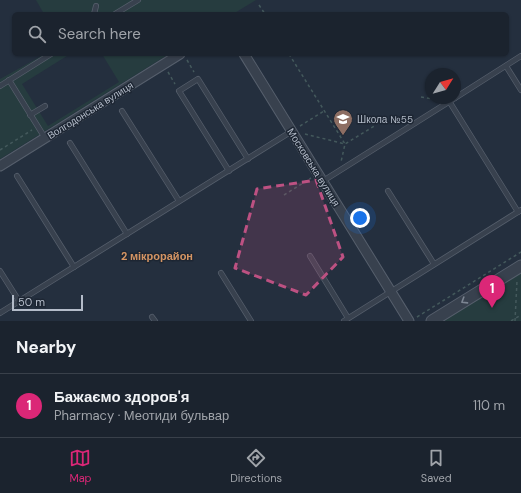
<!DOCTYPE html>
<meta charset="utf-8">
<style>
:root{--surface:#1b232e;--page:#282f3a;--text:#f1f3f6;--muted:#a0a4aa;--line:#39404a;--accent:#db2777}
body{margin:0;font-family:"DM Sans",sans-serif;background:var(--page);color:var(--text)}
.compass{position:absolute;left:425px;top:68px;width:36px;height:36px;border-radius:50%;background:var(--surface);box-shadow:0 1px 3px #0004;rotate:53deg}
.scale{position:absolute;left:12px;bottom:10px;width:71px;box-sizing:border-box;padding-left:4px;border:2px solid #b4bcc9;border-top:0;font-size:11px;line-height:14px;white-space:nowrap;color:#b4bcc9;-webkit-text-stroke:3px #1d2633;paint-order:stroke}
.you{position:absolute;left:360px;top:218px;width:14px;height:14px;margin:-10px;border:3px solid #fff;border-radius:50%;background:#1a73e8;box-shadow:0 0 0 6px #1a73e833}
.badge{display:grid;place-items:center;width:26px;height:26px;border-radius:50%;background:var(--accent);color:#fff;font-size:13px;font-weight:700}
.pin{position:absolute;translate:-50% -33px;filter:drop-shadow(0 1px 2px #0008)}
.pin::after{content:'';position:absolute;top:21px;width:14px;height:12px;background:inherit;clip-path:polygon(0 0,100% 0,50% 100%)}
.list{margin:0;padding:0;list-style:none}
h2{display:flex;justify-content:space-between;align-items:center;height:52px;margin:0;padding:0 16px;font-size:17px}
h2 small{font-size:13px;font-weight:400;color:var(--muted)}
.list li{display:grid;grid-template-columns:26px 1fr auto;gap:12px;align-items:center;box-sizing:border-box;height:64px;padding:0 16px;border-top:1px solid var(--line)}
.list b{display:block;font-size:15px;white-space:nowrap}
.list p{margin:0;font-size:13px;white-space:nowrap;color:var(--muted)}
.list em{font-size:13px;font-style:normal;color:var(--muted)}
.icon{flex:none;width:22px;height:22px;fill:none;stroke:currentColor;stroke-width:2;stroke-linecap:round;stroke-linejoin:round}
.map{position:relative;flex:none;width:521px;height:321px;overflow:hidden}
.search{position:absolute;background:var(--surface);box-shadow:0 1px 3px #0004;left:12px;right:12px;top:12px;height:44px;display:flex;align-items:center;gap:10px;box-sizing:border-box;padding:0 14px;border-radius:6px;color:var(--muted);font-size:15px}
.sheet{height:116px;background:var(--surface)}
nav{display:flex;justify-content:space-around;align-items:center;box-sizing:border-box;height:56px;border-top:1px solid var(--line);background:var(--surface);font-size:11px;color:var(--muted)}
nav a{display:grid;justify-items:center;gap:2px}
nav .on{color:var(--accent)}
.map>svg:first-child{display:block}
.green{fill:#263c3f}
.lines{fill:none;stroke-linecap:round;stroke-linejoin:round}
.service-casing{stroke:#565f6c;stroke-width:6}
.minor-casing{stroke:#565f6c;stroke-width:11}
.tertiary-casing{stroke:#565f6c;stroke-width:13}
.path{stroke:#44595c;stroke-width:1.5;stroke-dasharray:3 3;stroke-linecap:butt}
.service{stroke:#38414e;stroke-width:4.5}
.minor{stroke:#38414e;stroke-width:9}
.tertiary{stroke:#38414e;stroke-width:11}
.oneway{stroke:#7c8592}
.marked{fill:#bd5182;fill-opacity:0.2;stroke:#bd5182;stroke-width:3;stroke-dasharray:8 5;stroke-linejoin:round}
.labels{text-anchor:middle;stroke-width:3;stroke-linejoin:round;paint-order:stroke}
.street-label{font-size:10px;fill:#b4bcc9;stroke:#1d2633}
.poi-label{font-size:10px;fill:#b4bcc9;stroke:#1d2633;text-anchor:start}
.neighbourhood-label{font-size:11px;font-weight:bold;fill:#d59563;stroke:#1d2633}
</style>
<div class="map">
<svg width="521" height="321" viewBox="0 0 521 321">
<rect width="100%" height="100%" fill="#242f3e"/>
<g class="green">
<path d="M 36,0 L 256,0 L 233,14 L 44,14 Z"/>
<path d="M 45,54 L 70,54 L 22,84 L 48,126 L 119,82 L 102,54 L 169,54 L 0,159 L 0,79 Z"/>
<path d="M 521,272 L 521,321 L 443,321 Z"/>
</g>
<g class="lines">
<g class="service-casing">
<g id="service">
<path d="M 94,14 L 96,6"/>
<path d="M 115,14 L 138,0"/>
<path d="M 506,66 L 521,90"/>
<path d="M 9,80 L 45,138"/>
<path d="M 0,86 L 51,54"/>
<path d="M 455,98 L 521,56"/>
<path d="M 449,101 L 518,212"/>
<path d="M 122,111 L 179,201"/>
<path d="M 30,115 L 45,106"/>
<path d="M 70,143 L 127,234"/>
<path d="M 229,171 L 179,91 L 198,79 L 248,159"/>
<path d="M 17,176 L 74,267"/>
<path d="M 323,181 L 455,98"/>
<path d="M 388,191 L 434,264"/>
<path d="M 310,256 L 348,318"/>
<path d="M 0,271 L 19,301"/>
<path d="M 221,273 L 251,321"/>
<path d="M 0,313 L 292,131"/>
<path d="M 152,317 L 155,321"/>
<path d="M 344,321 L 521,210"/>
</g>
</g>
<g class="minor-casing">
<g id="minor">
<path d="M 244,54 L 409,321"/>
<path d="M 0,166 L 180,54"/>
</g>
</g>
<g class="tertiary-casing">
<path id="tertiary" d="M 432,321 L 521,266"/>
</g>
<g class="path">
<path d="M 259,5 L 265,14"/>
<path d="M 289,54 L 345,144 L 341,162"/>
<path d="M 187,60 L 194,72"/>
<path d="M 168,72 L 175,84"/>
<path d="M 421,97 L 439,100"/>
<path d="M 300,126 L 324,111"/>
<path d="M 305,134 L 345,144 L 376,125"/>
<path d="M 0,150 L 32,130"/>
<path d="M 284,195 L 311,178"/>
<path d="M 417,317 L 521,252"/>
<path d="M 511,321 L 521,315"/>
<path d="M 515,321 L 517,281"/>
</g>
<use href="#service" class="service"/>
<use href="#minor" class="minor"/>
<use href="#tertiary" class="tertiary"/>
</g>
<defs><path id="oneway-chevron" d="M-2-3.5L2.5 0L-2 3.5" fill="none" stroke-width="1.6" stroke-linecap="round" stroke-linejoin="round"/></defs>
<use class="oneway" href="#oneway-chevron" transform="translate(464 301) rotate(148)"/>
<path class="marked" d="M 316,180 L 343,257 L 306,295 L 235,268 L 257,189 Z"/>
<defs>
<g id="school-pin" transform="scale(1)"><path d="M0 17L-7.5 6A9.5 9.5 0 1 1 7.5 6Z" fill="#8d6e63" stroke="#1d2633"/><path d="M0-5L7-2L0 1L-7-2ZM-4 1L0 2.5L4 1V4Q0 6-4 4Z" fill="#fff"/></g>
</defs>
<g fill-rule="evenodd">
<use href="#school-pin" x="343" y="119"/>
</g>
<g class="labels">
<g class="street-label">
<text transform="translate(90 110) rotate(-32)" y="4">Волгодонська вулиця</text>
<text transform="translate(314 167) rotate(58)" y="4">Московська вулиця</text>
</g>
<g class="poi-label">
<text x="357" y="123">Школа №55</text>
</g>
<g class="neighbourhood-label">
<text x="157" y="260">2 мікрорайон</text>
</g>
</g>
</svg>
<svg class="compass" viewBox="-18 -18 36 36"><path d="M0-13l5 13h-10z" fill="#e53935"/><path d="M0 13l5-13h-10z" fill="#a0a4aa"/></svg>
<div class="scale">50 m</div>
<div class="you"></div>
<div class="pin badge" style="left:492px;top:308px">1</div>
<div class="search"><svg class="icon" aria-label="search" viewBox="0 0 24 24"><circle cx="10" cy="10" r="6"/><path d="M15 15l6 6"/></svg>Search here</div>
</div>
<section class="sheet">
<h2>Nearby<small></small></h2>
<ul class="list">
<li><span class="badge">1</span><div><b>Бажаємо здоров'я</b><p>Pharmacy · Меотиди бульвар</p></div><em>110 m</em></li>
</ul>
</section>
<nav>
<a class="on"><svg class="icon" aria-label="map" viewBox="0 0 24 24"><path d="M3 6l6-2 6 2 6-2v14l-6 2-6-2-6 2zM9 4v14M15 6v14"/></svg>Map</a>
<a><svg class="icon" aria-label="directions" viewBox="0 0 24 24"><path d="M12 3l9 9-9 9-9-9zM9 14v-3h6M13 9l2 2-2 2"/></svg>Directions</a>
<a><svg class="icon" aria-label="saved" viewBox="0 0 24 24"><path d="M7 4h10v16l-5-4-5 4z"/></svg>Saved</a>
</nav>
